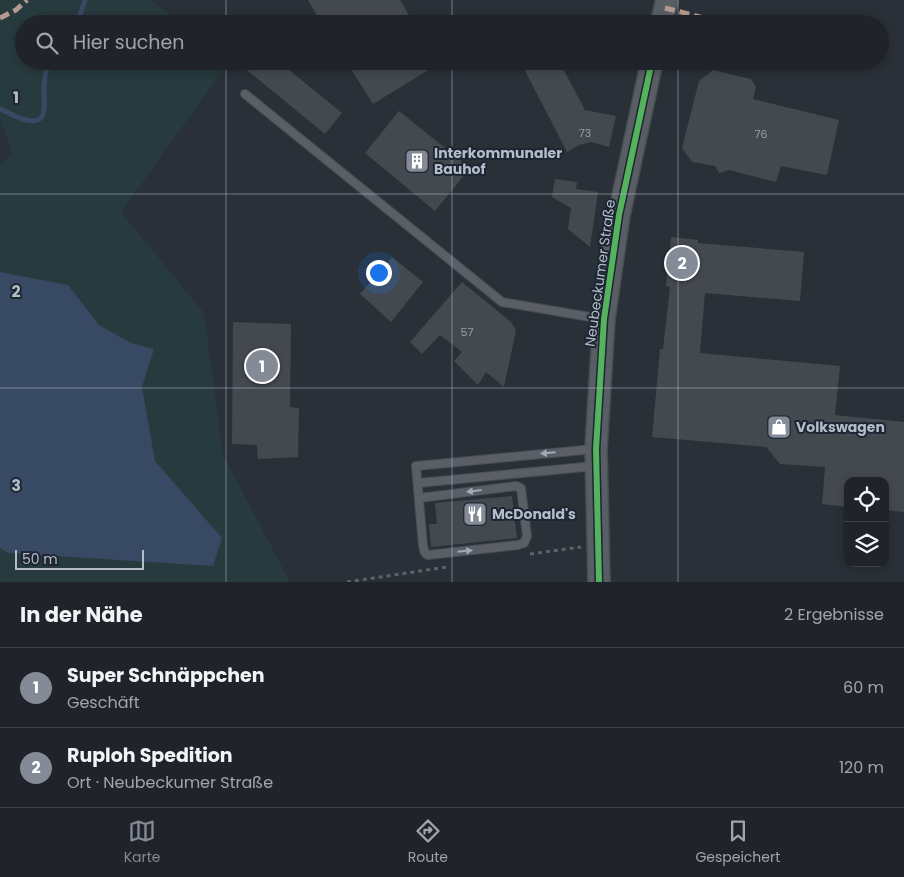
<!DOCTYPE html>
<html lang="de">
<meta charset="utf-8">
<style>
:root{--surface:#20242a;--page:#2d3036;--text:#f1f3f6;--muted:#a2a4a8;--line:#3d4147;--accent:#848b96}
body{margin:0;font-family:Poppins,sans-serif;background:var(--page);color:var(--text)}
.controls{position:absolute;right:15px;bottom:15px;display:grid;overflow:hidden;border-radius:10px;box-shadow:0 2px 8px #0003}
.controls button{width:45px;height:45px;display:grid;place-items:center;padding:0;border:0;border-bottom:1px solid var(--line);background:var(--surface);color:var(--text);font:25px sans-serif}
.scale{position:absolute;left:15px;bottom:12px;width:129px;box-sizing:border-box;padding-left:5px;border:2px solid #b4bcc9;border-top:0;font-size:14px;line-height:18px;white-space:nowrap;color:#b4bcc9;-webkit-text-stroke:4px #1d2633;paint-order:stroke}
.you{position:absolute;left:378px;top:272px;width:18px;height:18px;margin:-12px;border:4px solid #fff;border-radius:50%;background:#1a73e8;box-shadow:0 0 0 8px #1a73e833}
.badge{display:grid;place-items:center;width:32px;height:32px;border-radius:50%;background:var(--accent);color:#fff;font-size:16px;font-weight:700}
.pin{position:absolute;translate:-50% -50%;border:2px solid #fff;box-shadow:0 1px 5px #0006}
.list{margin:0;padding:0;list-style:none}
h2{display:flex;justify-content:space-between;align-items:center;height:65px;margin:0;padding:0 20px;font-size:21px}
h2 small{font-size:16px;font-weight:400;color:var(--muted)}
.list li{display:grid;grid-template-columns:32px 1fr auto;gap:15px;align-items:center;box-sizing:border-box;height:80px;padding:0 20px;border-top:1px solid var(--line)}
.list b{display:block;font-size:19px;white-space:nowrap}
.list p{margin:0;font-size:16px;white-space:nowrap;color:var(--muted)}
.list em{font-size:16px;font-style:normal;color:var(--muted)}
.icon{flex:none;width:28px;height:28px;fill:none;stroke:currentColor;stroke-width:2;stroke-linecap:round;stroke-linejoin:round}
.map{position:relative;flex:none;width:904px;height:582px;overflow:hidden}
.search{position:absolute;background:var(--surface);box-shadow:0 2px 8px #0003;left:15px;right:15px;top:15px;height:55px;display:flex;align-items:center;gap:12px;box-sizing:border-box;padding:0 18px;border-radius:28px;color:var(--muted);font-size:19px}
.sheet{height:225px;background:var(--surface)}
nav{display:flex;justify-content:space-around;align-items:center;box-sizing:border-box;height:70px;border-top:1px solid var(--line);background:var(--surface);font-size:14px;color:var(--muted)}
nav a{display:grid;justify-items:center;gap:2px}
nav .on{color:var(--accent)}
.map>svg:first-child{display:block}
.green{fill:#273a3e}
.water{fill:#384963}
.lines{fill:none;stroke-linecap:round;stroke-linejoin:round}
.stream{stroke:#384963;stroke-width:5}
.building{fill:#444950}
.service-casing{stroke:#484c53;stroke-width:10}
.secondary-casing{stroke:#484c53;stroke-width:24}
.path{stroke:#5d636a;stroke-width:3;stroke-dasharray:4 4;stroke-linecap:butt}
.service{stroke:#5a5e66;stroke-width:8}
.secondary{stroke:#595d64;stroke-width:21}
.quiet{stroke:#b69a8f;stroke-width:5;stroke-dasharray:10 5;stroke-linecap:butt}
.cycleway-casing{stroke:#1d2633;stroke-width:9}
.cycleway{stroke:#56b35d;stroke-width:6}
.oneway{fill:#a2a9b5}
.grid{fill:none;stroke:#b4bcc9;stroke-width:1;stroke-opacity:0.55}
.labels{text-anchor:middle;stroke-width:4;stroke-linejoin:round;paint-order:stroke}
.number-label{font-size:11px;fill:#989fab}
.poi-label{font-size:14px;font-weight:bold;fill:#b4bcc9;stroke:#1d2633;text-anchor:start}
.street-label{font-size:14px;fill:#b4bcc9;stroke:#1d2633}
.grid-label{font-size:16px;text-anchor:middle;font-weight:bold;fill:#b4bcc9;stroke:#1d2633;stroke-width:4;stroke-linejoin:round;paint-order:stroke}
</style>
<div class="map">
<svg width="904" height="582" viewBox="0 0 904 582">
<rect width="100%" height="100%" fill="#2a3038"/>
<path class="green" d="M 0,0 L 152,0 L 179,24 L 24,24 L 24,61 L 221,61 L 226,66 L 121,212 L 204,313 L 223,455 L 290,582 L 0,582 L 0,166 L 13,153 L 0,119 Z"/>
<path class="water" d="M 0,272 L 68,285 L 99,325 L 131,343 L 154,349 L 142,387 L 155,461 L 222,538 L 213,566 L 8,553 L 0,548 Z"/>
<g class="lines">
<g class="stream">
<path d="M 77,24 L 85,0"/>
<path d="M 0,109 C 7,112 14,116 22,119 C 51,128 43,104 44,88 C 44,80 46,68 50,61"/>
</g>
</g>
<g class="building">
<path d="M 308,0 L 400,0 L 414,24 L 322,24 Z"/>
<path d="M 236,61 L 278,61 L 342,113 L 325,134 Z"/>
<path d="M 346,61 L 443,61 L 373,104 Z"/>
<path d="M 520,61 L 559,61 L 585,110 L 616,116 L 609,147 L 591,142 L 579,145 L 567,152 Z"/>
<path d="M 713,70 L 751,79 L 756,87 L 753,99 L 839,120 L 827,175 L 781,166 L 776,182 L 729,170 L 719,173 L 715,166 L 692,162 L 682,148 L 699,81 Z"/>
<path d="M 399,111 L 470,168 L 435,211 L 365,153 Z"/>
<path d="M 555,179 L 577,182 L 576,189 L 598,192 L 590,247 L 568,229 L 571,208 L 552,197 Z"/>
<path d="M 671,237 L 698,240 L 698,243 L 804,252 L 800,301 L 705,293 L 700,353 L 840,366 L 835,415 L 904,422 L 904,512 L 885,510 L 885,481 L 848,481 L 848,507 L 822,504 L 825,467 L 780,464 L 766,447 L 652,437 L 660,349 L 663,349 L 670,287 L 666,286 Z"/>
<path d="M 392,257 L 423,282 L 391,322 L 360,294 Z"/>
<path d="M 462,282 L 511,322 L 516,330 L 504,387 L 486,372 L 478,385 L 454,361 L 462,352 L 440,335 L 422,354 L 410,342 Z"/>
<path d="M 233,322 L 291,324 L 290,407 L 299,408 L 298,457 L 258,459 L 257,445 L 232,444 Z"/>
<path d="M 512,496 L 517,538 L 431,547 L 429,524 L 437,524 L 435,503 Z"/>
</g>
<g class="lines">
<g class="service-casing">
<g id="service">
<path d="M 245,94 L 502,302 L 602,319"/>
<path d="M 418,483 L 595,466"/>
<path d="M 419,498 L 516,486 L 521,488 L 527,536 L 524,543 L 518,545 L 428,555 L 425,553 L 423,546 L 416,466 L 594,449"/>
</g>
</g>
<g class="secondary-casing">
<g id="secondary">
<path d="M 661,24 L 667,0"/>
<path d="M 599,582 L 596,449 L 604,319 L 619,215 L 652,61"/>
</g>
</g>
<g class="path">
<path d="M 530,554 L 581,547"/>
<path d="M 347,582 L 447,567"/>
</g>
<use href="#service" class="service"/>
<use href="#secondary" class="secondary"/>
<g class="quiet">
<path d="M 665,8 L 728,24"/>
<path d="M 0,18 L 16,10 L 27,0"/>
</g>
<g class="cycleway-casing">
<path id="cycleway" d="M 599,582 L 596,449 L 604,319 L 619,215 L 652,61"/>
</g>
<use href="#cycleway" class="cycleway"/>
</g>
<defs><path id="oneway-solid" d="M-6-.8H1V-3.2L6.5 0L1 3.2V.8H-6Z" transform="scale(1.25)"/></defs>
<g class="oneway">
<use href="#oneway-solid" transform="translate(548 453) rotate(175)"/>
<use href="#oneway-solid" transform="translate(474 491) rotate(173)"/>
<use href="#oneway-solid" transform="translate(465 551) rotate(-6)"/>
</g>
<path class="grid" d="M 226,0 L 226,24M 452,0 L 452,24M 678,0 L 678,24M 226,61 L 226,582M 452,61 L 452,582M 678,61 L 678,582M 0,194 L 904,194M 0,388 L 904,388"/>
<defs>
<g id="building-square" transform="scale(1.25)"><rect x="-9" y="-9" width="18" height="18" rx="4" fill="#848b96" stroke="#1d2633"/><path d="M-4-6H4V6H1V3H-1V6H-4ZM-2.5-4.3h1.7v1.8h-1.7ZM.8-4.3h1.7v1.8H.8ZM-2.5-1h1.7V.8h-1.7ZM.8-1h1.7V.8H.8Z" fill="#fff"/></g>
<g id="shop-square" transform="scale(1.25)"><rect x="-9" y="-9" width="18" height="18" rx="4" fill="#848b96" stroke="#1d2633"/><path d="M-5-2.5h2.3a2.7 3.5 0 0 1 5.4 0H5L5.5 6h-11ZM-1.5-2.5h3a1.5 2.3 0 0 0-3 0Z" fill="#fff"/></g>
<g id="restaurant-square" transform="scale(1.25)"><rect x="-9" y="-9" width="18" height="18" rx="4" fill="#848b96" stroke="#1d2633"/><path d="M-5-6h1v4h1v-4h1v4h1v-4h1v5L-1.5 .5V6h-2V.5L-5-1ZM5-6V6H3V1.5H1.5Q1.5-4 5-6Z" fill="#fff"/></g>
</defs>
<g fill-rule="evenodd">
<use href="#building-square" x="417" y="161"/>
<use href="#shop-square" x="779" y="427"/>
<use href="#restaurant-square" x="475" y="514"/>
</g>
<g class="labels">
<g class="number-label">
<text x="585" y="137">73</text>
<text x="761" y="138">76</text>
<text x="467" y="336">57</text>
</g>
<g class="poi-label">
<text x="434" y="158">Interkommunaler<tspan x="434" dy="16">Bauhof</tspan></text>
<text x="796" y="432">Volkswagen</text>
<text x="492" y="519">McDonald's</text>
</g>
<g class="street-label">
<text transform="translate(600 273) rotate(-82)" y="5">Neubeckumer Straße</text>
</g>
</g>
<g class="grid-label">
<text x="16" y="103">1</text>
<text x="16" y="297">2</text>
<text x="16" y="491">3</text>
</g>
</svg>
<div class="controls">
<button><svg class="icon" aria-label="locate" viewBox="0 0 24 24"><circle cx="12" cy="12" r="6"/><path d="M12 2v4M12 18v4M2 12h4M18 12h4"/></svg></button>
<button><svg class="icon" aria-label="layers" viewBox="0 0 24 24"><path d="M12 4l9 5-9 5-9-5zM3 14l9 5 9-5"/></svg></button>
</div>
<div class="scale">50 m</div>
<div class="you"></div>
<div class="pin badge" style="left:262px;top:366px">1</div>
<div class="pin badge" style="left:682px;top:263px">2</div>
<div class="search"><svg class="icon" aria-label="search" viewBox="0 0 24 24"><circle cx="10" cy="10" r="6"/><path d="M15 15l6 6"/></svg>Hier suchen</div>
</div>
<section class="sheet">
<h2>In der Nähe<small>2 Ergebnisse</small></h2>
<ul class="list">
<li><span class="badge">1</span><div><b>Super Schnäppchen</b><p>Geschäft</p></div><em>60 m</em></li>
<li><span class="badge">2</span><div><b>Ruploh Spedition</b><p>Ort · Neubeckumer Straße</p></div><em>120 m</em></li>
</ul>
</section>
<nav>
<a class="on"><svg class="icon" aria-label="map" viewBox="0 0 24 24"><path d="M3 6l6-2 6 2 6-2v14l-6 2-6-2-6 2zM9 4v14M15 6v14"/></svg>Karte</a>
<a><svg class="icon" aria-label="directions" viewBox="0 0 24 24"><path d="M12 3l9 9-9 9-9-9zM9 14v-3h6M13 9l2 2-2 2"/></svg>Route</a>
<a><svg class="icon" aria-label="saved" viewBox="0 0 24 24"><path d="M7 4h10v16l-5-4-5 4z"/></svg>Gespeichert</a>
</nav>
